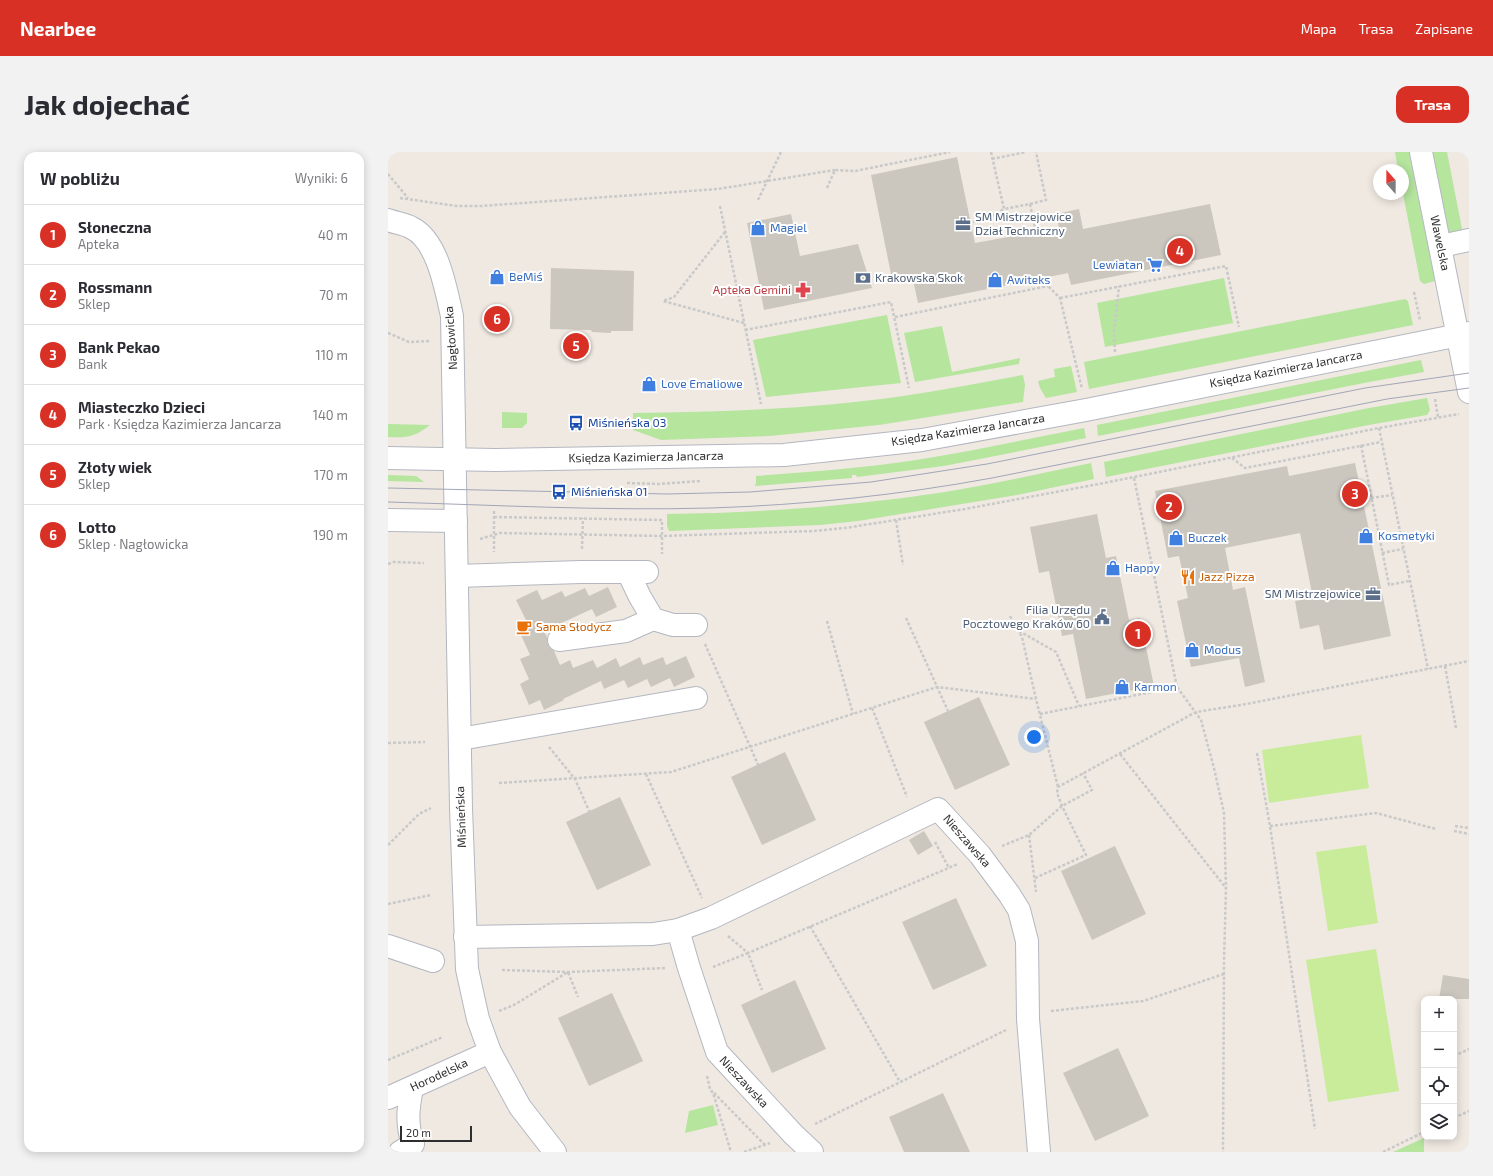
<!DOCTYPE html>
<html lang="pl">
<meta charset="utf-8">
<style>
:root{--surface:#fff;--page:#f2f2f3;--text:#2b2b33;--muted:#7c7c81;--line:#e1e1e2;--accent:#d93025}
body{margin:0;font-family:"Exo 2",sans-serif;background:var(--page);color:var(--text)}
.controls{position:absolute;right:12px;bottom:12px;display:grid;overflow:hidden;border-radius:8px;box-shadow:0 2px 10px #0003}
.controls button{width:36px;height:36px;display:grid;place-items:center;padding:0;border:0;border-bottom:1px solid var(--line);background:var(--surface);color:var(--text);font:20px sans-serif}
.compass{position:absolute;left:985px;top:12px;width:36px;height:36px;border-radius:50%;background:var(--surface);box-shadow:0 2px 10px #0003;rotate:339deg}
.scale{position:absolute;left:12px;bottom:10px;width:72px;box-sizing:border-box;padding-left:4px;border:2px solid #2e2e2e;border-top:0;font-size:11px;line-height:14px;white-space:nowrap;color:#2e2e2e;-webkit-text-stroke:3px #fff;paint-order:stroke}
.you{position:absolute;left:646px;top:585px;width:14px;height:14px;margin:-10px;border:3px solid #fff;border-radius:50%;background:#1a73e8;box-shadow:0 0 0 6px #1a73e833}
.badge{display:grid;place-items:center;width:26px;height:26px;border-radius:50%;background:var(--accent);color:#fff;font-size:13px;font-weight:700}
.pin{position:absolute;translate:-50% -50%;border:2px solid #fff;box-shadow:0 1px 4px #0006}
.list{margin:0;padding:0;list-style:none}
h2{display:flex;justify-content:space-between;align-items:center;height:52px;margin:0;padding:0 16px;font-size:17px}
h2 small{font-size:13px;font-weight:400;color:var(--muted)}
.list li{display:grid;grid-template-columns:26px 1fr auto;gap:12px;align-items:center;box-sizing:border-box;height:60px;padding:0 16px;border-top:1px solid var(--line)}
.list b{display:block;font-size:15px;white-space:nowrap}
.list p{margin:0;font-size:13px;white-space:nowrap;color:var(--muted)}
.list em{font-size:13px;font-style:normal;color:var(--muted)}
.icon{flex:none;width:22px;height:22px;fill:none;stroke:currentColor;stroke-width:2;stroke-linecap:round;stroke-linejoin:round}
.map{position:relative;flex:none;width:1081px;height:1000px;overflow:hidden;border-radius:12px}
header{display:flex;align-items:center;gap:24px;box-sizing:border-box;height:56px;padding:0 20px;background:var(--accent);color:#fff}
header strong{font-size:19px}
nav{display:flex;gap:22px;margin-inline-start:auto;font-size:14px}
.intro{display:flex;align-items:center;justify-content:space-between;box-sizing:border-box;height:96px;padding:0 24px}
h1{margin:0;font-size:28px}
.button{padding:10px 18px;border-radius:12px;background:var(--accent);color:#fff;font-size:14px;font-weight:700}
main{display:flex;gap:24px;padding:0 24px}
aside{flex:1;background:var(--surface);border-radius:12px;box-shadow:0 2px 10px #0003}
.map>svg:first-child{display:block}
.green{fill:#b6e59e}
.pitch{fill:#c9ec9a}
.building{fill:#cbc7bf}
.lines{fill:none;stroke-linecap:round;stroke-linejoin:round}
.minor-casing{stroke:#b4b7c1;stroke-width:24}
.path{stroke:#c9c9c9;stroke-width:2.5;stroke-dasharray:3 2;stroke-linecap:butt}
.minor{stroke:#fff;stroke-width:22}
.tram{stroke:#a3a6b8;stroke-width:1}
.labels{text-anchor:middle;stroke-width:4;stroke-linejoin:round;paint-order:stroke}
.service-label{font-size:12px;fill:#4e5e75;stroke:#fff;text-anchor:start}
.shop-label{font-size:12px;fill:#366cbe;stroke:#fff;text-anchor:start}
.street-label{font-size:12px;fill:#2e2e2e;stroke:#fff}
.health-label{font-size:12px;fill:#be3a42;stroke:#fff;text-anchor:end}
.transit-label{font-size:12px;fill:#164399;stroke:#fff;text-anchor:start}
.food-label{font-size:12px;fill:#c56008;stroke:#fff;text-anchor:start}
</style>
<header>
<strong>Nearbee</strong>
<nav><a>Mapa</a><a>Trasa</a><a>Zapisane</a></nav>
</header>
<div class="intro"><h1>Jak dojechać</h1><a class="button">Trasa</a></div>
<main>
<aside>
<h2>W pobliżu<small>Wyniki: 6</small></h2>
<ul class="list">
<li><span class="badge">1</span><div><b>Słoneczna</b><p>Apteka</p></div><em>40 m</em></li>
<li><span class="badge">2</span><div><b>Rossmann</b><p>Sklep</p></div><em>70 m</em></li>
<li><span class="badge">3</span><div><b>Bank Pekao</b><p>Bank</p></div><em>110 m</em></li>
<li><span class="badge">4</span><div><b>Miasteczko Dzieci</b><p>Park · Księdza Kazimierza Jancarza</p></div><em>140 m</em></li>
<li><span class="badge">5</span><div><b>Złoty wiek</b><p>Sklep</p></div><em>170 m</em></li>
<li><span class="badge">6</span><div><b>Lotto</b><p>Sklep · Nagłowicka</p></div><em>190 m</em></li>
</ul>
</aside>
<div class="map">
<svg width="1081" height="1000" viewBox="0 0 1081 1000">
<rect width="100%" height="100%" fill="#efe9e1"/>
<g class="green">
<path d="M 1007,0 L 1021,0 L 1047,129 L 1036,132 L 1032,129 L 1015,42 L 1015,18 L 1010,18 Z"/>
<path d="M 1045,0 L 1059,0 L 1075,82 L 1061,80 L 1048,24 Z"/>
<path d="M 836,126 L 845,171 L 717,195 L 709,151 Z"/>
<path d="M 1017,147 L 1020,149 L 1025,173 L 701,237 L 696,210 Z"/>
<path d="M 499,163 L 513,231 L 378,245 L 365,188 Z"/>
<path d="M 554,174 L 564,220 L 632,206 L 631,212 L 527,230 L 516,181 Z"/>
<path d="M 1033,208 L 1036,220 L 976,231 L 710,284 L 709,273 Z"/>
<path d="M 683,214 L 689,240 L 658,246 L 652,236 L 650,229 L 667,225 L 666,217 Z"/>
<path d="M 635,223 L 637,233 L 635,250 L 491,273 L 382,284 L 273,288 L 245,278 L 245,261 C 335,260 426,257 515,244 C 555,238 595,230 635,223 Z"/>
<path d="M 1039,246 L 1042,258 L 1039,263 L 986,272 L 718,325 L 716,310 L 981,256 Z"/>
<path d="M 114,260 L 139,261 L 139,271 L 134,276 L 114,276 Z"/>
<path d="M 0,272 L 42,273 C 27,285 19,286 0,285 Z"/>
<path d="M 696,276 L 698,286 L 556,314 L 469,325 L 468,323 L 464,323 L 464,326 L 367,334 L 367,332 L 368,332 L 368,324 C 421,320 475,316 528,308 C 584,299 640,287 696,276 Z"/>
<path d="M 703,311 L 706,327 L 629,343 L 470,369 L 432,373 L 281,379 L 279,374 L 279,362 C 372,361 465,354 557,340 C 606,332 655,321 703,311 Z"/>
<path d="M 0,323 L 28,324 L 36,330 L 0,329 Z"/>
<path d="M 325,953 L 330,973 L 297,981 L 301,959 Z"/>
<path d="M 1036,986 L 1036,1000 L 1005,1000 Z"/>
</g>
<g class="pitch">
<path d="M 973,583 L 981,636 L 881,651 L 874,598 Z"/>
<path d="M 978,693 L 990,771 L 940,779 L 928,700 Z"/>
<path d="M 988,797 L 1011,939 L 940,950 L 918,808 Z"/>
</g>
<g class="building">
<path d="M 569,5 L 587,91 L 671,76 L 668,62 L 691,57 L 695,77 L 822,52 L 833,103 L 683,133 L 680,121 L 530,151 L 525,128 L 505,132 L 483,23 Z"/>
<path d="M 403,62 L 412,104 L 470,92 L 484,136 L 376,158 L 359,71 Z"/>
<path d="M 163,116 L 246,119 L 245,179 L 223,179 L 223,181 L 204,180 L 203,178 L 162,177 Z"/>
<path d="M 967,311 L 1003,484 L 936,498 L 931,473 L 912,477 L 907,449 L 925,446 L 912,381 L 837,396 L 845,438 L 857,435 L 877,530 L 857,535 L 851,506 L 803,515 L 789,449 L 800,446 L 791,404 L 780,406 L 767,339 L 899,314 L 901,324 Z"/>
<path d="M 709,362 L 718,406 L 728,404 L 741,468 L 752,466 L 766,534 L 698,547 L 685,482 L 674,484 L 661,419 L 651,421 L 642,375 Z"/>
<path d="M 220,435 L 229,455 L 208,465 L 204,457 L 156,479 L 159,485 L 159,490 L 161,495 L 166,499 L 172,513 L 182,508 L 185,516 L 205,508 L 209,516 L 228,506 L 232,515 L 252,505 L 255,513 L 275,505 L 278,513 L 298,504 L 307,525 L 286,535 L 282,526 L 263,535 L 259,527 L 240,536 L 236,528 L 216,537 L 213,529 L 175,547 L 176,548 L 156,558 L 152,548 L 141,553 L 132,532 L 141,527 L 132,507 L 142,503 L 128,472 L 138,468 L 128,448 L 149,438 L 154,448 L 174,439 L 177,445 L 197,436 L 201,444 Z"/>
<path d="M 591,545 L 622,613 L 567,638 L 536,570 Z"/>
<path d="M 397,600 L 428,668 L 374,693 L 343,625 Z"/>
<path d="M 232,645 L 263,713 L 209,738 L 178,670 Z"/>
<path d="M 536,679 L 545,694 L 530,703 L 521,688 Z"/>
<path d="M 727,694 L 758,762 L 704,788 L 673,719 Z"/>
<path d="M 568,746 L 599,814 L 545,838 L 514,770 Z"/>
<path d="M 1055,823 L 1081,827 L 1081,847 L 1051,847 Z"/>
<path d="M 407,828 L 438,897 L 384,921 L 353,853 Z"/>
<path d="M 224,841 L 255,909 L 201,934 L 170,866 Z"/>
<path d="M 730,896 L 761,964 L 707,989 L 675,921 Z"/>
<path d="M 555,941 L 582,1000 L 516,1000 L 501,965 Z"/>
</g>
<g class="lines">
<g class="minor-casing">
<g id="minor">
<path d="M 1033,0 L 1081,240"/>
<path d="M 0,68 C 8,71 17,72 24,76 C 50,89 58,138 64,164 L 73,656 L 79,817 L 90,867 L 102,900 L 132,955 L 167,1000"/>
<path d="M 1053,94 L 1081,88"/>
<path d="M 0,306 L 107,308 L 396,303 L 534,288 L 698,258 L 1081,181"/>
<path d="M 0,368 L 68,369"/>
<path d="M 240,420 L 252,445 L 265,467 L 285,473 L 308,473"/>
<path d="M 69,424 L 193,420 L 259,420"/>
<path d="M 171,488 L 238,479 L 265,467"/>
<path d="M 72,587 L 308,546"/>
<path d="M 290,778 L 301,816 L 329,900 L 405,982 L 424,1000"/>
<path d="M 77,785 L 265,782 L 290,778 L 323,766 L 550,657 L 592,703 L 621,742 L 631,758 L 639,789 L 640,867 L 651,1000"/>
<path d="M 0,794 L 45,809"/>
<path d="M 0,946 L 102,900"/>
<path d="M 12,1000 L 25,992 C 18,972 20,956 24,936"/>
</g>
</g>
<g class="path">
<path d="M 603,0 L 616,57 L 642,52 L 648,80"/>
<path d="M 604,7 L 638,0"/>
<path d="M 0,22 L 20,46"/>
<path d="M 439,36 L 447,18 L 467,19 L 562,0"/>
<path d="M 12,46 L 69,54 L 93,54 L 330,37 L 447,18"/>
<path d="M 370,48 L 393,0"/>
<path d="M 642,52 L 658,48 L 648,0"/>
<path d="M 332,54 L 373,252"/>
<path d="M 585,70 L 599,67 L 616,57"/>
<path d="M 337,80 L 286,145 L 275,149 L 356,171"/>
<path d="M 658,125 L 660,134 L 672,146 L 694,237"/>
<path d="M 1026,140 L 1032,168"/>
<path d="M 672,146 L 838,114 L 851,175"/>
<path d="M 507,165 L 660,134"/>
<path d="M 357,178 L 503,150 L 521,236"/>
<path d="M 0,181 L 21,190 L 42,189"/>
<path d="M 727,200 L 726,180 L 731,134"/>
<path d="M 1047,247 L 1050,265"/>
<path d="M 991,276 L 1040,517"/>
<path d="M 973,293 L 1001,433 L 1021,429"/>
<path d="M 844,306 L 857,316 L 993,290"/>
<path d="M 746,326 L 789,535"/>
<path d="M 239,331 L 271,332 L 312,329"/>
<path d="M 983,346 L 1004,343"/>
<path d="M 106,359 L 106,400"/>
<path d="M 106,365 L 274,368 L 274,402"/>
<path d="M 508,368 L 515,413"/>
<path d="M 92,387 L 112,381 L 274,384 L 425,379 L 457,376 L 577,357 L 716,331 L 991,276 L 1071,262"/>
<path d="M 194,397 L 195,366"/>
<path d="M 994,401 L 1015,397"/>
<path d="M 0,412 L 6,410 L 36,411"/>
<path d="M 622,464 L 634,485 L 648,547 L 670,635"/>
<path d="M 518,466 L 560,559"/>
<path d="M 439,469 L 465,562"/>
<path d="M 631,479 L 668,500 L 691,554"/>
<path d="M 317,492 L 371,615"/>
<path d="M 1057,514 L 1068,576"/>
<path d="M 484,556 L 519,645"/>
<path d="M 652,562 L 789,535 L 813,568 L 826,616 L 836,661 L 838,736 L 836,810 L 835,1000"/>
<path d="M 0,591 L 37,590"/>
<path d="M 161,595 L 187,627 L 202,661"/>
<path d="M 869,601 L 882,674 L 927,977"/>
<path d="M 732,602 L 838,736"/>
<path d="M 258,622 L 314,746"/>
<path d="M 111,631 L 283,620 L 549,535 L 648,547"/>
<path d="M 882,674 L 988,661 L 1048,677"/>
<path d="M 1067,674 L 1081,676"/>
<path d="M 1066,679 L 1081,682"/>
<path d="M 641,683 L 648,740"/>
<path d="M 547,690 L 561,716"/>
<path d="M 0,693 L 31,662 L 43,656"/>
<path d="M 614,694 L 641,683 L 674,654 L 704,638 L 695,621"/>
<path d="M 647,726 L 698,703 L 674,654 L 669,641 L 670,635 L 808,560 L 853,553 L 1081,509"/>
<path d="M 0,752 L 43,743"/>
<path d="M 422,774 L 512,930"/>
<path d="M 340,784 L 360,801 L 570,712"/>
<path d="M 325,815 L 360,801 L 374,838"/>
<path d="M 114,818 L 180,820 L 278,816"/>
<path d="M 111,859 L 126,853 L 180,820 L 190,845"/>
<path d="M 663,859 L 755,849 L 836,822"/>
<path d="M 1066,904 L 1081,897"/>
<path d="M 0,908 L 55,885"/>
<path d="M 319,924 L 322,937 L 325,941 L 343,1000"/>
<path d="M 326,941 L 377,993"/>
<path d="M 1066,966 L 1081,959"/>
<path d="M 427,972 L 618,878"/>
<path d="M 356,1000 L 382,991"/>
<path d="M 995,1000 L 1036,980"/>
</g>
<use href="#minor" class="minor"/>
<g class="tram">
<path d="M 0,336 L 279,342 L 362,340 L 483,330 L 599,312 L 977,236 L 1081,221"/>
<path d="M 0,350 C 107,353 215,359 323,356 C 417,353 511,343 604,326 L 999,247 L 1081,236"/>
</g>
</g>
<defs>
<g id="office-bare" transform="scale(1.2)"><path d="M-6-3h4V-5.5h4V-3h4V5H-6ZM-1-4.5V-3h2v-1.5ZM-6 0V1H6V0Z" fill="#5c6f8a" stroke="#fff" stroke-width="2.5" paint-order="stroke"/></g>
<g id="shop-bare" transform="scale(1.2)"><path d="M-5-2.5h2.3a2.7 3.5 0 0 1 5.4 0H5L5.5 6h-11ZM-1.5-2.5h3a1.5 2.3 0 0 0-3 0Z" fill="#3f7fe0" stroke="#fff" stroke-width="2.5" paint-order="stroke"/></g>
<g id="supermarket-bare" transform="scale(1.2)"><path d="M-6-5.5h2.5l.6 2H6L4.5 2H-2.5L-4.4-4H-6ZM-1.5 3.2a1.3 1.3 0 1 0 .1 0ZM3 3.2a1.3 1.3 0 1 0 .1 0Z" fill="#3f7fe0" stroke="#fff" stroke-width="2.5" paint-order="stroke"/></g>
<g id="bank-bare" transform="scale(1.2)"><path d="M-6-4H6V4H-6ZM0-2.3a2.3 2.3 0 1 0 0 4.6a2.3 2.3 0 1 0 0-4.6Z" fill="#5c6f8a" stroke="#fff" stroke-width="2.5" paint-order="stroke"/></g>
<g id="pharmacy-bare" transform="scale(1.2)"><path d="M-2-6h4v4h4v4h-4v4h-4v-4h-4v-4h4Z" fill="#e0444e" stroke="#fff" stroke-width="2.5" paint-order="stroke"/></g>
<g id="bus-bare" transform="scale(1.2)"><path d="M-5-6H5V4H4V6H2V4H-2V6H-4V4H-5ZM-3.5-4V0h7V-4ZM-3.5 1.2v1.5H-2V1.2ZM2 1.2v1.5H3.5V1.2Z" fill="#1a4fb4" stroke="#fff" stroke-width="2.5" paint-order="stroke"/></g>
<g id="restaurant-bare" transform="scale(1.2)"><path d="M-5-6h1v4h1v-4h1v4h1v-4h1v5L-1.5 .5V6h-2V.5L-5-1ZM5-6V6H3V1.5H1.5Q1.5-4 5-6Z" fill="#e8710a" stroke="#fff" stroke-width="2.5" paint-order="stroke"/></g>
<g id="civic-bare" transform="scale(1.2)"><path d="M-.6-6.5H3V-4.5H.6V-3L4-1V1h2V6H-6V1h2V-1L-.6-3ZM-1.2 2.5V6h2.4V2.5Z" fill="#5c6f8a" stroke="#fff" stroke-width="2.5" paint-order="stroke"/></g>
<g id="cafe-bare" transform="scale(1.2)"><path d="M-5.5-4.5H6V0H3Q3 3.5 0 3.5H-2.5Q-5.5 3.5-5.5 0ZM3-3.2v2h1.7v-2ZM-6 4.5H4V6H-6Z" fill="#e8710a" stroke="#fff" stroke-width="2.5" paint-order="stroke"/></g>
</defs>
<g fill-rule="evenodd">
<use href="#office-bare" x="575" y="72"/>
<use href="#shop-bare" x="370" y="76"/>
<use href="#supermarket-bare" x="767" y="113"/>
<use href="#shop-bare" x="109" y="125"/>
<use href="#bank-bare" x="475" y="126"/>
<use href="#shop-bare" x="607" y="128"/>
<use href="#pharmacy-bare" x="415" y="138"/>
<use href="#shop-bare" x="261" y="232"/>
<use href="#bus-bare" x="188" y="271"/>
<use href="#bus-bare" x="171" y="340"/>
<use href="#shop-bare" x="978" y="384"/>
<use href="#shop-bare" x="788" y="386"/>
<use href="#shop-bare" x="725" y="416"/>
<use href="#restaurant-bare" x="800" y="425"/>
<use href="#office-bare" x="985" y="442"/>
<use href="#civic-bare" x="714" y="465"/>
<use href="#cafe-bare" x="136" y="475"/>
<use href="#shop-bare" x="804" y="498"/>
<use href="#shop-bare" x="734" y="535"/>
</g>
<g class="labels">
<g class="service-label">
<text x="587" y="69">SM Mistrzejowice<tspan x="587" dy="14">Dział Techniczny</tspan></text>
<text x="487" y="130">Krakowska Skok</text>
<text x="973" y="446" text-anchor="end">SM Mistrzejowice</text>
<text x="702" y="462" text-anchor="end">Filia Urzędu<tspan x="702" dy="14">Pocztowego Kraków 60</tspan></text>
</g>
<g class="shop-label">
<text x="382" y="80">Magiel</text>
<text x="755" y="117" text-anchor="end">Lewiatan</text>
<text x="121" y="129">BeMiś</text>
<text x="619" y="132">Awiteks</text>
<text x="273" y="236">Love Emaliowe</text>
<text x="990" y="388">Kosmetyki</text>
<text x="800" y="390">Buczek</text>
<text x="737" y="420">Happy</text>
<text x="816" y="502">Modus</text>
<text x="746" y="539">Karmon</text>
</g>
<g class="street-label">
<text transform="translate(1052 91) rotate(78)" y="4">Wawelska</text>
<text transform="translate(63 186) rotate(-94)" y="4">Nagłowicka</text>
<text transform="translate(898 217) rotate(-11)" y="4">Księdza Kazimierza Jancarza</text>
<text transform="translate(580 278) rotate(-9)" y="4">Księdza Kazimierza Jancarza</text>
<text transform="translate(258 305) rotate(-1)" y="4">Księdza Kazimierza Jancarza</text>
<text transform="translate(73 665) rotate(-92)" y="4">Miśnieńska</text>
<text transform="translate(579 689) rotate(49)" y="4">Nieszawska</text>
<text transform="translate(51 923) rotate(-25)" y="4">Horodelska</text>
<text transform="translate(356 930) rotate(47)" y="4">Nieszawska</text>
</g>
<g class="health-label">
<text x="403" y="142">Apteka Gemini</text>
</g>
<g class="transit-label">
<text x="200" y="275">Miśnieńska 03</text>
<text x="183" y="344">Miśnieńska 01</text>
</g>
<g class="food-label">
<text x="812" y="429">Jazz Pizza</text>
<text x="148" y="479">Sama Słodycz</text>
</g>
</g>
</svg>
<div class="controls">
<button>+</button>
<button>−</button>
<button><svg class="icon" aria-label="locate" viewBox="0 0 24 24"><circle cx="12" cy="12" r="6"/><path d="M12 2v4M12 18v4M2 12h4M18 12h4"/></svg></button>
<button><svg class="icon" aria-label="layers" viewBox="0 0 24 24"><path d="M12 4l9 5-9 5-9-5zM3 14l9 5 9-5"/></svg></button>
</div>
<svg class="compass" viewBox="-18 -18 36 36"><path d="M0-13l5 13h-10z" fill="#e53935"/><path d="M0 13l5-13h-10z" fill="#7c7c81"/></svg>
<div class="scale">20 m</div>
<div class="you"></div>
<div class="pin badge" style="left:750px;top:482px">1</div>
<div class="pin badge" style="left:781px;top:355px">2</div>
<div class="pin badge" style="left:967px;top:342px">3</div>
<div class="pin badge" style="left:792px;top:99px">4</div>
<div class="pin badge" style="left:188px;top:194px">5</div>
<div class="pin badge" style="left:109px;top:167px">6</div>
</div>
</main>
